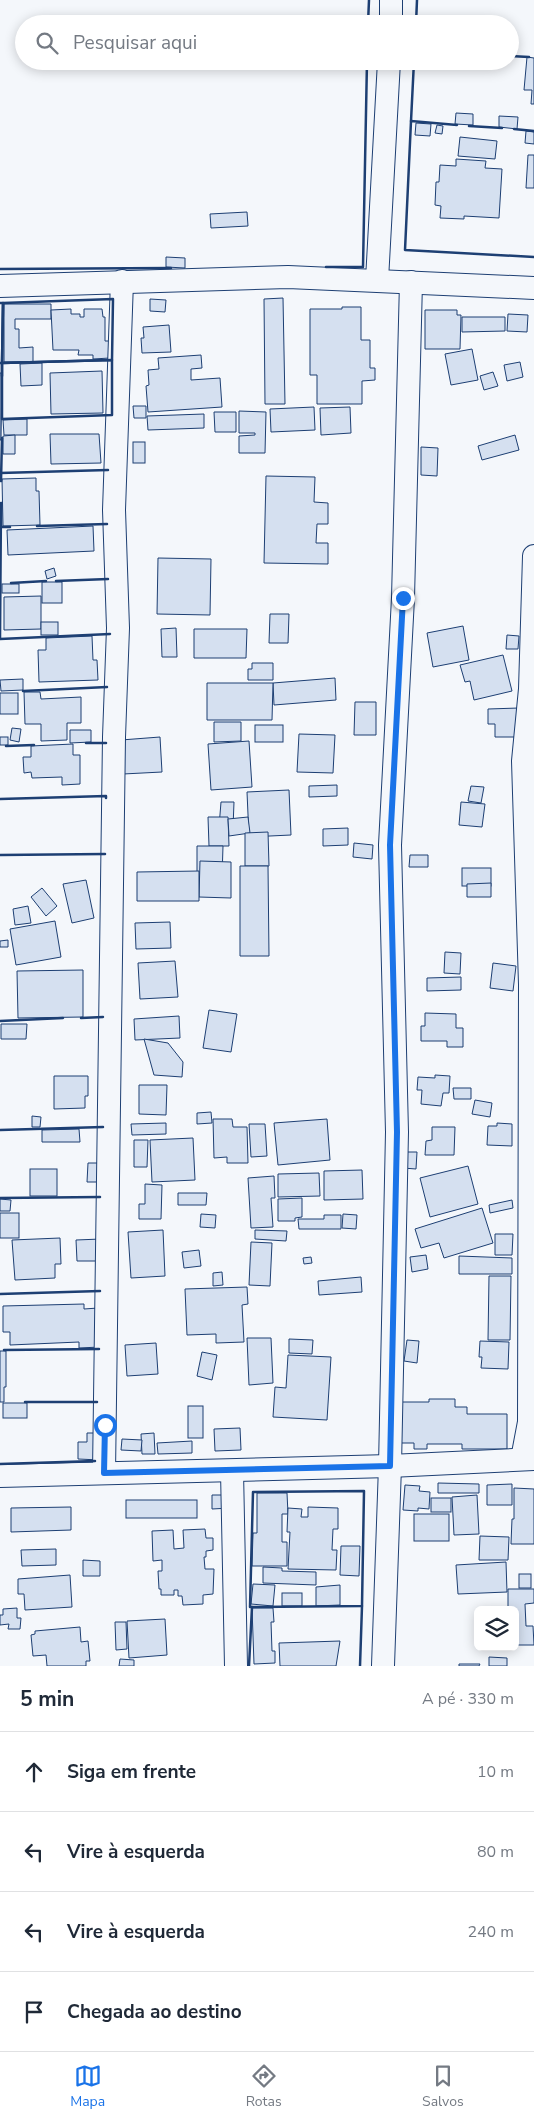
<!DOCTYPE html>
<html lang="pt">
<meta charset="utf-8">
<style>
:root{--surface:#fff;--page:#f2f2f3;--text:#1f2937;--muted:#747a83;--line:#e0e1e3;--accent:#1a73e8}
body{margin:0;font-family:"Nunito Sans",sans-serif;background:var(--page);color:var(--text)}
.controls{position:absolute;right:15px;bottom:15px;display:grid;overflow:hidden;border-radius:8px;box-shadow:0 2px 12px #0003}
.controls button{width:45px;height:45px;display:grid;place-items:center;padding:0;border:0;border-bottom:1px solid var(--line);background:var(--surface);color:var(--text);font:25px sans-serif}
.stop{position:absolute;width:15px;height:15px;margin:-11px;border:4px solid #1a73e8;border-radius:50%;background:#fff}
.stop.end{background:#1a73e8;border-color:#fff;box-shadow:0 1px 5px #0008}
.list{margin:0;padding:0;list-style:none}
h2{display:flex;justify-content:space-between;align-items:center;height:65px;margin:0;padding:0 20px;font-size:21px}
h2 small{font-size:16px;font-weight:400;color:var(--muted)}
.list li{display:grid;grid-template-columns:32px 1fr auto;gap:15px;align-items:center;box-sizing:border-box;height:80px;padding:0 20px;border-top:1px solid var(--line)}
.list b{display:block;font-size:19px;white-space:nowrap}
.list em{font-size:16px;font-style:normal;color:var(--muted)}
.icon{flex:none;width:28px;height:28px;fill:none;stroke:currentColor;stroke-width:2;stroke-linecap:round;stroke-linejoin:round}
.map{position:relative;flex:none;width:534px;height:1666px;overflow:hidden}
.search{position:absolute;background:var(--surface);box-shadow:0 2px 12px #0003;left:15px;right:15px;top:15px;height:55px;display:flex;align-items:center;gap:12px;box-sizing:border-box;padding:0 18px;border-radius:28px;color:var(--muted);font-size:19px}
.sheet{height:385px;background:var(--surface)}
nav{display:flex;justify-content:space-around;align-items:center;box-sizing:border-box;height:70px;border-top:1px solid var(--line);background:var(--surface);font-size:14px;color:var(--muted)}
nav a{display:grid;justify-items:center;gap:2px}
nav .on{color:var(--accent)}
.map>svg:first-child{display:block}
.building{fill:#d5e0f0;stroke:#1d3f73}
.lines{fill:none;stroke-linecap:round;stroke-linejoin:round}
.street-casing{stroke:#1d3f73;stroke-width:24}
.street{stroke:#f4f7fb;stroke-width:22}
.wall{stroke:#1d3f73;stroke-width:2.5}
.route{stroke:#1a73e8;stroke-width:6}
</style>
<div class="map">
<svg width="534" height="1666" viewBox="0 0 534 1666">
<rect width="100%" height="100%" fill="#f4f7fb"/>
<g class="building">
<path d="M 527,57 L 534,58 L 534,104 L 531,104 L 532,90 L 524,90 Z"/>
<path d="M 456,113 L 473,114 L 473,125 L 455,124 Z"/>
<path d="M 499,116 L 518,117 L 517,129 L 499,127 Z"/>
<path d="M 416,123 L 431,124 L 430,136 L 415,135 Z"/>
<path d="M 437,125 L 443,126 L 442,134 L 435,133 Z"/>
<path d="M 526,131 L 534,132 L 534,144 L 525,143 Z"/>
<path d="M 460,137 L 497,141 L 495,159 L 458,156 Z"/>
<path d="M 528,155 L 534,155 L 534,188 L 526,188 Z"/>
<path d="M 456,159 L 486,161 L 485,168 L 502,169 L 499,218 L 464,216 L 464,219 L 440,218 L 441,206 L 435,205 L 436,182 L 439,182 L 440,165 L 456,166 Z"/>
<path d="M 247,212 L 248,226 L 211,228 L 210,214 Z"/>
<path d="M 166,257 L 185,258 L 185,268 L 166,267 Z"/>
<path d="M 283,298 L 285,404 L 265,404 L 264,299 Z"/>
<path d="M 150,299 L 166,300 L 165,312 L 150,311 Z"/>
<path d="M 4,304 L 51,304 L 51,319 L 15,319 L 15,329 L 19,329 L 19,348 L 33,347 L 33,362 L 4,362 Z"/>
<path d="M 342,307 L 361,307 L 361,340 L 370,340 L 370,368 L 375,368 L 375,380 L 362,381 L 362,404 L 317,404 L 317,375 L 310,375 L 310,309 L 342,309 Z"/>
<path d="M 71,309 L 71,314 L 80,314 L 80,317 L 84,317 L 84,309 L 102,309 L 103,317 L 105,317 L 105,341 L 110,341 L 110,358 L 93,359 L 93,355 L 78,355 L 79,350 L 53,350 L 51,310 Z"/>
<path d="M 425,310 L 457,310 L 457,315 L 461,315 L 460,349 L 425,349 Z"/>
<path d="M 508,314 L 528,315 L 527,332 L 507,331 Z"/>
<path d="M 462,317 L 505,317 L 505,331 L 462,332 Z"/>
<path d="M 169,325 L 171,352 L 142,353 L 141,338 L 144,338 L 143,327 Z"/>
<path d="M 472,349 L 478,380 L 451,385 L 445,354 Z"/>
<path d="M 201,355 L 202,368 L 191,369 L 191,380 L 220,378 L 222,407 L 148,412 L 146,386 L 149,385 L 148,370 L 159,369 L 158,358 Z"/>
<path d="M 520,362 L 523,377 L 507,381 L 504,365 Z"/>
<path d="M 42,363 L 42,385 L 21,386 L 20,364 Z"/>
<path d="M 102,371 L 103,413 L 51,414 L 50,373 Z"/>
<path d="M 493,372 L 498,386 L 484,390 L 480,376 Z"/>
<path d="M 0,373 L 2,373 L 1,440 L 0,440 Z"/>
<path d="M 133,406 L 146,406 L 146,418 L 134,418 Z"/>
<path d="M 314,407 L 315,430 L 271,432 L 270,409 Z"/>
<path d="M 350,407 L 351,433 L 321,435 L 320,408 Z"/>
<path d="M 239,411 L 266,412 L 265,453 L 239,453 L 239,436 L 255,435 L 255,433 L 239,433 Z"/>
<path d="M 214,412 L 236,412 L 236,432 L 215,432 Z"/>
<path d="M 204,414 L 204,428 L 148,430 L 147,416 Z"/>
<path d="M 27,419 L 27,435 L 4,435 L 3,420 Z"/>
<path d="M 50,434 L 99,434 L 101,463 L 51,464 Z"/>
<path d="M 15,435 L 15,454 L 3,454 L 3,436 Z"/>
<path d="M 515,435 L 519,450 L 482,460 L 478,446 Z"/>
<rect x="133" y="442" width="12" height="21"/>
<path d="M 421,447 L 438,448 L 437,476 L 421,475 Z"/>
<path d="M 266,476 L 315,477 L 314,502 L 328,503 L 328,524 L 317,524 L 316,543 L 328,543 L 328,564 L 264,563 Z"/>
<path d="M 36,478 L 36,491 L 39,491 L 40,525 L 3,526 L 2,479 Z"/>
<path d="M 93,526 L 94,551 L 8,555 L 7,530 Z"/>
<path d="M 158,558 L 211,559 L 210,615 L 157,614 Z"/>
<path d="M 54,568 L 56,576 L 47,579 L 45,571 Z"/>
<rect x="42" y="582" width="20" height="21"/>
<rect x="2" y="584" width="17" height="9"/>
<path d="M 41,596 L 41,629 L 4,630 L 4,597 Z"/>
<path d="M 270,614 L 289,614 L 288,643 L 269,643 Z"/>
<rect x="41" y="622" width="17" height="13"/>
<path d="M 463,626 L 469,660 L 433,667 L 427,633 Z"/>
<path d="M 176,628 L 177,657 L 162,657 L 161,629 Z"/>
<path d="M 194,629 L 247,629 L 246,658 L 194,658 Z"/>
<path d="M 507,635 L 519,636 L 518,649 L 506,649 Z"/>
<path d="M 92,636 L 93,660 L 97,660 L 98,680 L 39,682 L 38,650 L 46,650 L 46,638 Z"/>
<path d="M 503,655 L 512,691 L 474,700 L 470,681 L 465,682 L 460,665 Z"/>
<path d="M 252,663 L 273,663 L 273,680 L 248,680 L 248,669 L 252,669 Z"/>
<path d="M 335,678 L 336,700 L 274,705 L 273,683 Z"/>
<path d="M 23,679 L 23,690 L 1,691 L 0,680 Z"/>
<path d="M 207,683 L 273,683 L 272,720 L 207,720 Z"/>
<path d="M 24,692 L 40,692 L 41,699 L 81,697 L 81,723 L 67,723 L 67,740 L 41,741 L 41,724 L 25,724 Z"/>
<rect x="0" y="693" width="18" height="21"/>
<path d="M 355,702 L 376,702 L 376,735 L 354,735 Z"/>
<path d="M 519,708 L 519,737 L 495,737 L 495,724 L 488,724 L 488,709 Z"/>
<path d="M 214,722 L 241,722 L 241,741 L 214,742 Z"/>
<rect x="255" y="725" width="28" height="17"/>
<path d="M 12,728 L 21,729 L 19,742 L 10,740 Z"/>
<path d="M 70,730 L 91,730 L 91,742 L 70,743 Z"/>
<path d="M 299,734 L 335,735 L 333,773 L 297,772 Z"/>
<rect x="0" y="737" width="8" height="8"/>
<path d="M 160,737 L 162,772 L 123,774 L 121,740 Z"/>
<path d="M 249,741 L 252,787 L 211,790 L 208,744 Z"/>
<path d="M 73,744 L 73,755 L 80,755 L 80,784 L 62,785 L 62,777 L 32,778 L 31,772 L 24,773 L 23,757 L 31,757 L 31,746 Z"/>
<path d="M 337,785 L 337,796 L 309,797 L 309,786 Z"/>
<path d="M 471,786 L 484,787 L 481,803 L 468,801 Z"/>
<path d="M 289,790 L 291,835 L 249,837 L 247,792 Z"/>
<path d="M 221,802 L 234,802 L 233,828 L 219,827 Z"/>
<path d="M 461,802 L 485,804 L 482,827 L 459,825 Z"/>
<path d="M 208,817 L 228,817 L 229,846 L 209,846 Z"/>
<path d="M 248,817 L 250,833 L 229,836 L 228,819 Z"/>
<path d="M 348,828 L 348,845 L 323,846 L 323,829 Z"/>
<path d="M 268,832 L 269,866 L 245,866 L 245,833 Z"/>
<path d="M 354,843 L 373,845 L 372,859 L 353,857 Z"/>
<path d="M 197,846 L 223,846 L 222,878 L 197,877 Z"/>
<path d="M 410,855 L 428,855 L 428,867 L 409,867 Z"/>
<path d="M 200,861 L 231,862 L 231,898 L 199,897 Z"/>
<path d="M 240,866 L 268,866 L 269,956 L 240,956 Z"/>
<rect x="462" y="868" width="29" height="18"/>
<path d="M 199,871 L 199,901 L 137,901 L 137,872 Z"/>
<path d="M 86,880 L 94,918 L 72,923 L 63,884 Z"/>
<path d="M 491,883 L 491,897 L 467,897 L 467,884 Z"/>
<path d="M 42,888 L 57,906 L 46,916 L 31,897 Z"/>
<path d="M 28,906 L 31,923 L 15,925 L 13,909 Z"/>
<path d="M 55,921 L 61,957 L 16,965 L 10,929 Z"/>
<path d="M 170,922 L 171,948 L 136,949 L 135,923 Z"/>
<path d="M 8,940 L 8,947 L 0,947 L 0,941 Z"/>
<path d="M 445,952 L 461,953 L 460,974 L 444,973 Z"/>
<path d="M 175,961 L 178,997 L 140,999 L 138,963 Z"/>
<path d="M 493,963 L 516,966 L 513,991 L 490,988 Z"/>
<path d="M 83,970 L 83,1017 L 18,1018 L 17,971 Z"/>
<path d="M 461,977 L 461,990 L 427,991 L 427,978 Z"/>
<path d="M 209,1010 L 237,1014 L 231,1052 L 203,1048 Z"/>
<path d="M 425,1013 L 456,1014 L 456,1028 L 463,1028 L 463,1047 L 447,1047 L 447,1041 L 421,1041 L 421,1026 L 425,1026 Z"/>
<path d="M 179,1016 L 180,1038 L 135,1040 L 134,1019 Z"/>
<path d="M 1,1024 L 27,1024 L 26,1039 L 1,1039 Z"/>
<path d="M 144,1039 L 168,1043 L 183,1062 L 182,1077 L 154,1075 Z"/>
<path d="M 435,1075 L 450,1076 L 449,1093 L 443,1093 L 441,1106 L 421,1104 L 422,1090 L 417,1090 L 418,1077 L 435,1078 Z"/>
<path d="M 54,1076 L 88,1076 L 88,1096 L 85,1096 L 85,1108 L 54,1109 Z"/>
<path d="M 139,1085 L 167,1085 L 166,1115 L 139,1114 Z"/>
<path d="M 453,1088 L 471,1088 L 471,1099 L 454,1099 Z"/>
<path d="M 475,1100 L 492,1103 L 490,1117 L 472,1114 Z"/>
<path d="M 211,1112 L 212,1123 L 197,1124 L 197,1113 Z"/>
<path d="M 32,1116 L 41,1117 L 40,1127 L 32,1127 Z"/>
<path d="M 213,1119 L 232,1119 L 233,1127 L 247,1127 L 248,1163 L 227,1163 L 227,1157 L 214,1158 Z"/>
<path d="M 327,1119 L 330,1160 L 278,1165 L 274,1123 Z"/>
<path d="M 166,1123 L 166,1134 L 132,1135 L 131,1124 Z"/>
<path d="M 497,1123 L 512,1124 L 512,1146 L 487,1145 L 488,1126 L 497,1126 Z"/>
<path d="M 249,1124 L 265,1124 L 267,1156 L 251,1157 Z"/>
<path d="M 432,1127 L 455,1127 L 454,1155 L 425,1155 L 426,1141 L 432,1140 Z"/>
<path d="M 79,1129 L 80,1142 L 42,1142 L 42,1130 Z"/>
<path d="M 193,1138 L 195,1180 L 152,1182 L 150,1140 Z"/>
<path d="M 134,1140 L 148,1140 L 147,1167 L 134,1167 Z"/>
<path d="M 403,1152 L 417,1152 L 416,1169 L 403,1168 Z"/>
<path d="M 88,1163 L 103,1163 L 103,1182 L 87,1182 Z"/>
<path d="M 468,1166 L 478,1204 L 430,1217 L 420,1178 Z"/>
<rect x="30" y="1169" width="27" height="27"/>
<path d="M 362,1170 L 363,1199 L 324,1200 L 324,1171 Z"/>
<path d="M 319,1173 L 320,1196 L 278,1197 L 278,1174 Z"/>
<path d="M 274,1176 L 275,1198 L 271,1198 L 273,1227 L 251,1228 L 248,1178 Z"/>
<path d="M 145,1184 L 162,1185 L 161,1219 L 139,1219 L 139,1204 L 145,1204 Z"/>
<path d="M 178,1193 L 207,1193 L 206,1205 L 178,1205 Z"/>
<path d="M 302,1198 L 302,1217 L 295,1218 L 295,1221 L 278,1221 L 278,1199 Z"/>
<path d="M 0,1199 L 11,1200 L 10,1211 L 0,1211 Z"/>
<path d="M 512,1200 L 513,1208 L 490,1213 L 489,1205 Z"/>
<path d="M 482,1208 L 493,1243 L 444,1258 L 439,1243 L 421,1248 L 415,1229 Z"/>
<rect x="0" y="1213" width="19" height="25"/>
<path d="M 201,1214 L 216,1215 L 215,1228 L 200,1227 Z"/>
<path d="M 343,1214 L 357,1215 L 356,1229 L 342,1228 Z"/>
<path d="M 324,1215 L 341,1215 L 341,1229 L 299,1229 L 298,1219 L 324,1219 Z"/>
<path d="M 163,1230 L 165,1276 L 131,1278 L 128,1232 Z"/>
<path d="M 255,1230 L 287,1231 L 286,1241 L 255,1239 Z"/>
<path d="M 495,1234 L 513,1234 L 512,1255 L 495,1255 Z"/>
<path d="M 60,1238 L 61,1264 L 55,1264 L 55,1278 L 15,1280 L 12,1240 Z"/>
<path d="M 101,1239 L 101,1261 L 77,1261 L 76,1240 Z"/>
<path d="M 251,1242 L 272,1243 L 270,1286 L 249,1285 Z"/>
<path d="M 199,1250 L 201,1266 L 184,1268 L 182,1252 Z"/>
<path d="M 426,1255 L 428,1269 L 412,1272 L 410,1257 Z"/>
<path d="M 459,1256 L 512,1258 L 512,1274 L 459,1274 Z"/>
<path d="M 311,1257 L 312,1263 L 304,1264 L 303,1258 Z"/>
<path d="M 222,1272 L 223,1285 L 213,1286 L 213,1273 Z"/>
<path d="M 489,1276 L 511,1276 L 510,1340 L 488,1340 Z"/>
<path d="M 361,1277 L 362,1292 L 319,1295 L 318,1281 Z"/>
<path d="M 247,1287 L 248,1304 L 242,1305 L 244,1342 L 216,1343 L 216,1334 L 187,1335 L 185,1289 Z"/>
<path d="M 84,1304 L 84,1309 L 98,1308 L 100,1347 L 79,1348 L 79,1342 L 10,1345 L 10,1332 L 3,1332 L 3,1306 Z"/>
<path d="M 247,1338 L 271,1338 L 273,1383 L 249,1385 Z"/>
<path d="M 289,1339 L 313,1340 L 312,1354 L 289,1353 Z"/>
<path d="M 407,1340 L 419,1341 L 417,1363 L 404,1361 Z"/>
<path d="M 480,1341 L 509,1342 L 508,1369 L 481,1368 L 482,1357 L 479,1357 Z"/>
<path d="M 156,1343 L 158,1374 L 127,1376 L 125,1345 Z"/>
<path d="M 0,1351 L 6,1351 L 6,1387 L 4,1387 L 4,1402 L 0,1402 Z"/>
<path d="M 202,1352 L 217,1355 L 212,1380 L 197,1376 Z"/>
<path d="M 288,1355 L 331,1357 L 327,1420 L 273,1417 L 275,1387 L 286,1388 Z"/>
<path d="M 429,1399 L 455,1399 L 455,1407 L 467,1407 L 467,1414 L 507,1414 L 507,1449 L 462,1449 L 462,1444 L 427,1444 L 427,1449 L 414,1449 L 414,1443 L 401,1443 L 401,1402 L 429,1402 Z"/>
<rect x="3" y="1403" width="24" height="15"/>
<rect x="188" y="1406" width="15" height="32"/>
<path d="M 240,1428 L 241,1450 L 215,1451 L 214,1429 Z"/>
<path d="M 87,1433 L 101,1433 L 100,1460 L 78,1459 L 78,1442 L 87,1442 Z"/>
<path d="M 154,1433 L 155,1454 L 142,1454 L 141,1434 Z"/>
<path d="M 122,1439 L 142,1440 L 141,1451 L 121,1450 Z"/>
<path d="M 192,1441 L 192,1453 L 158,1454 L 157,1443 Z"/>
<path d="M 438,1483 L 479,1484 L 479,1493 L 438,1493 Z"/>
<path d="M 512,1484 L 512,1505 L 487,1505 L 487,1485 Z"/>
<path d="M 405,1485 L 420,1486 L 419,1491 L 430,1492 L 429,1509 L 418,1508 L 418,1511 L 403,1510 Z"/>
<path d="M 514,1488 L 534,1489 L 534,1544 L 511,1544 L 512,1519 L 514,1519 Z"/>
<path d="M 257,1493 L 287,1493 L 288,1514 L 282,1514 L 282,1542 L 287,1542 L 287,1566 L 252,1566 L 253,1533 L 257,1533 Z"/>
<path d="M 212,1495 L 229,1495 L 230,1508 L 212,1509 Z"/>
<path d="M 477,1495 L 479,1534 L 454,1535 L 452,1497 Z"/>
<rect x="431" y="1498" width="20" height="14"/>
<rect x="126" y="1500" width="71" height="18"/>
<path d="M 71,1507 L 71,1530 L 11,1532 L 11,1508 Z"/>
<path d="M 308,1507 L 338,1508 L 338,1529 L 333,1529 L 332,1550 L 337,1550 L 336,1570 L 288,1569 L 290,1532 L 287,1532 L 288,1508 L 302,1509 L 301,1517 L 308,1517 Z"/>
<rect x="414" y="1514" width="35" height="27"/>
<path d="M 205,1529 L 206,1538 L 213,1538 L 213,1550 L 206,1551 L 206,1557 L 204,1557 L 205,1569 L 214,1569 L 213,1594 L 203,1595 L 203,1604 L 183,1605 L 182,1596 L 178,1596 L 178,1590 L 174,1590 L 174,1595 L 161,1595 L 161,1589 L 159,1589 L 158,1571 L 162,1571 L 162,1560 L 153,1561 L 152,1531 L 173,1530 L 174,1549 L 184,1548 L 183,1530 Z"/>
<path d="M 480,1536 L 509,1537 L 508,1560 L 479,1560 Z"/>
<path d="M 341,1546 L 360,1546 L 359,1576 L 340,1575 Z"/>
<path d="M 56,1549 L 56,1565 L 22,1566 L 21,1550 Z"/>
<path d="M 83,1560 L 100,1561 L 100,1576 L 83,1576 Z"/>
<path d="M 506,1562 L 507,1592 L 458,1594 L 456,1565 Z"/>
<path d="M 263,1567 L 282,1568 L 282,1571 L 316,1572 L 316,1585 L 263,1583 Z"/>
<rect x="519" y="1574" width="12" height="14"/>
<path d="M 70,1575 L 72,1607 L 25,1610 L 24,1594 L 18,1594 L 18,1579 Z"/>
<path d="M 253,1584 L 275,1585 L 273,1606 L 251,1604 Z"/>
<path d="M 340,1585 L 340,1605 L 316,1606 L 316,1587 Z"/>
<path d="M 508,1589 L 534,1589 L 534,1603 L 525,1604 L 526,1626 L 533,1626 L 534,1645 L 515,1645 L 515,1610 L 508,1610 Z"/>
<rect x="282" y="1593" width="20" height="13"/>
<path d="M 17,1608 L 17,1618 L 21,1618 L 20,1629 L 8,1629 L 9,1624 L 0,1625 L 0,1615 L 3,1615 L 3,1609 Z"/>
<path d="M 252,1608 L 273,1608 L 274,1622 L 271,1622 L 272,1651 L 275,1651 L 275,1663 L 254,1664 Z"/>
<path d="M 165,1619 L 167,1655 L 129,1658 L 127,1621 Z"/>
<path d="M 115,1622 L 126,1622 L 127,1649 L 116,1650 Z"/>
<path d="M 80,1627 L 81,1642 L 88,1641 L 90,1661 L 86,1661 L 86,1666 L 47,1666 L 46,1655 L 33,1656 L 31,1635 L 35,1634 L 35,1631 Z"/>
<path d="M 340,1641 L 336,1666 L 280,1666 L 279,1643 Z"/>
<path d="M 489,1657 L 507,1658 L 507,1666 L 489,1666 Z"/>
<path d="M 120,1659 L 134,1660 L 134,1666 L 119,1666 Z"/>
<path d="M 459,1664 L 480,1664 L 479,1666 L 459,1666 Z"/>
</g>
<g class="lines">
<g class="street-casing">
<g id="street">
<path d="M 391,24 L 391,0"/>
<path d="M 377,280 L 389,61"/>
<path d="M 0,286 L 288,277 L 534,288"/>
<path d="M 522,1459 L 529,1422 L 530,984 L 523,761 L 530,689 L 534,556"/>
<path d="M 232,1471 L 236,1666"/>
<path d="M 104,1473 L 114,737 L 118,628 L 114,510 L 122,281"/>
<path d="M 0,1476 L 390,1466 L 534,1459"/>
<path d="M 383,1666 L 390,1466 L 397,1132 L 390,845 L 403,598 L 411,282"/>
</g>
</g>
<use href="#street" class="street"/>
<g class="wall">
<path d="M 368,24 L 369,0"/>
<path d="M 416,24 L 417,0"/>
<path d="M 510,56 L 529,57"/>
<path d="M 411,121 L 414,61"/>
<path d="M 457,125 L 411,121 L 405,250 L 534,257"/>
<path d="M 469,126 L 502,128"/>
<path d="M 514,129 L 534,131"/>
<path d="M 326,267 L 363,267 L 367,61"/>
<path d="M 0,269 L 171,268"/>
<path d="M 113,299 L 112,360 L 2,363 L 3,303 Z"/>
<path d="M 0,303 L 3,303 L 2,363 L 0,363 L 2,363 L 2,376"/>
<path d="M 112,360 L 112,415 L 2,419 L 2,363 Z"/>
<path d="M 1,481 L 2,438"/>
<path d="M 1,481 L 0,473 L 108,470"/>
<path d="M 1,503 L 1,527 L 10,527"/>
<path d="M 1,503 L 0,639 L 110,634"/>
<path d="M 37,526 L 107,524"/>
<path d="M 56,581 L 108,579"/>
<path d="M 11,583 L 46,581"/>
<path d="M 23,691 L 107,687"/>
<path d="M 86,743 L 106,743"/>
<path d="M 6,746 L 34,745"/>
<path d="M 0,799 L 106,796 L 106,798"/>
<path d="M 0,855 L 105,854"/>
<path d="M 81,1018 L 103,1017"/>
<path d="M 0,1021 L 63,1018"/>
<path d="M 0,1130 L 103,1127"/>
<path d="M 0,1198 L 100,1197"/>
<path d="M 0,1294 L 100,1291"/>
<path d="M 4,1350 L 99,1349"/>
<path d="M 25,1402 L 97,1402"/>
<path d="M 0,1464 L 95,1461"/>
<path d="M 364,1491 L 362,1606 L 250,1607 L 253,1492 Z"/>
<path d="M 249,1666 L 252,1607"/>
<path d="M 360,1666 L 362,1606"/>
</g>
</g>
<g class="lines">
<path class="route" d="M 105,1425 L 104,1473 L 390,1466 L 397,1132 L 390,845 L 403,598"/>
</g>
</svg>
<div class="controls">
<button><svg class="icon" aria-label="layers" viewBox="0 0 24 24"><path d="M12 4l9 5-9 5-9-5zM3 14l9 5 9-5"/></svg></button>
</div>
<div class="stop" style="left:105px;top:1425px"></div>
<div class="stop end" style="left:403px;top:598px"></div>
<div class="search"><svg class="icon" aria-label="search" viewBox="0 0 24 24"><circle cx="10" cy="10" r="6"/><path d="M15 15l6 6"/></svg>Pesquisar aqui</div>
</div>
<section class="sheet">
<h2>5 min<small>A pé · 330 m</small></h2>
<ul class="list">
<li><svg class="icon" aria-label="ahead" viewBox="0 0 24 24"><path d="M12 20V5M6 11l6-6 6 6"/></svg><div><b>Siga em frente</b></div><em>10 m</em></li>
<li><svg class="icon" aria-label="left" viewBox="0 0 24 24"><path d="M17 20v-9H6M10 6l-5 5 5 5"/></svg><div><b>Vire à esquerda</b></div><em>80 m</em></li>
<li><svg class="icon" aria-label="left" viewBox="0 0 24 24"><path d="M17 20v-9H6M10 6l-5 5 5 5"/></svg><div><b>Vire à esquerda</b></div><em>240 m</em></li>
<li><svg class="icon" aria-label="arrive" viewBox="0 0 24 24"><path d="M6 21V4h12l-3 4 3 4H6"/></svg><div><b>Chegada ao destino</b></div></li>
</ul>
</section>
<nav>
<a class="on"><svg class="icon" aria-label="map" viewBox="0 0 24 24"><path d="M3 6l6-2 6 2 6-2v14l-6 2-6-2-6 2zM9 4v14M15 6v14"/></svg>Mapa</a>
<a><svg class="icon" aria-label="directions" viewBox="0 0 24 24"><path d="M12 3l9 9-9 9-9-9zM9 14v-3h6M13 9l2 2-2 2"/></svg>Rotas</a>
<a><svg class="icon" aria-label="saved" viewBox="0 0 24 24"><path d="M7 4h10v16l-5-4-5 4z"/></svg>Salvos</a>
</nav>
